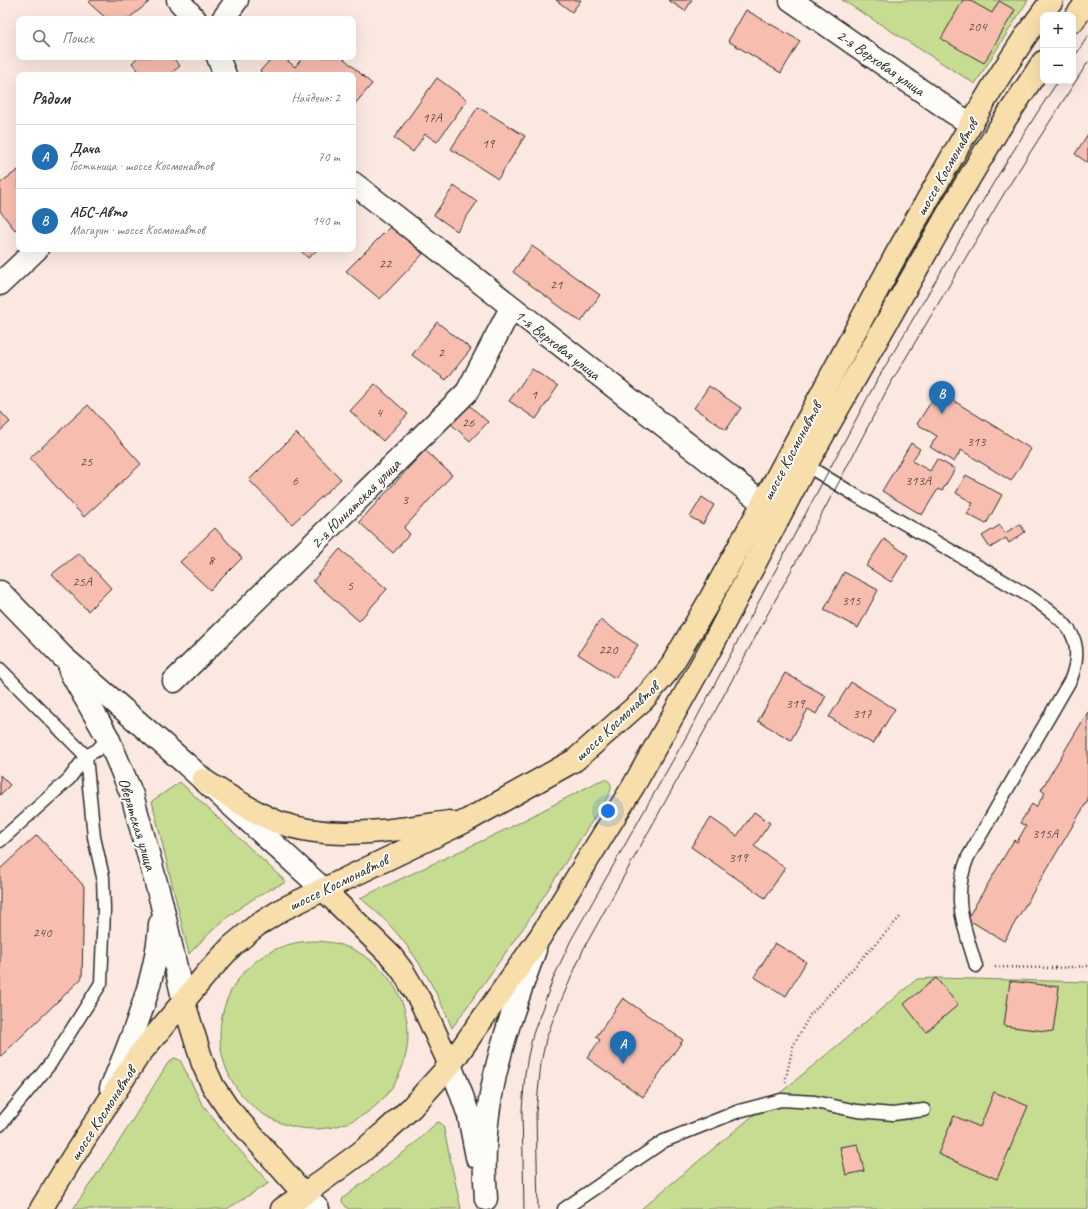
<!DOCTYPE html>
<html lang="ru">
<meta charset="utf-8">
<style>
:root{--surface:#fff;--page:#f2f2f3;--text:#2b2b33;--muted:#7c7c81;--line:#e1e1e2;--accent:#1f6fb2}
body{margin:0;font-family:Caveat,sans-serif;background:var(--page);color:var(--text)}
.controls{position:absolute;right:12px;top:12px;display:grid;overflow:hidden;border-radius:8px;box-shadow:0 4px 16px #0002}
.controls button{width:36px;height:36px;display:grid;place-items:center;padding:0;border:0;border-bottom:1px solid var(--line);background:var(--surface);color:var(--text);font:20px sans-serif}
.you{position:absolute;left:608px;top:811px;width:14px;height:14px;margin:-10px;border:3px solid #fff;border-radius:50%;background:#1a73e8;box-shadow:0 0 0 6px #1a73e833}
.badge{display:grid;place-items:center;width:26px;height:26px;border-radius:50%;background:var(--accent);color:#fff;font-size:13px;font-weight:700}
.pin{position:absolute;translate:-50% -33px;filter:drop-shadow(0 1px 2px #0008)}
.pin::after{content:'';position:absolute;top:21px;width:14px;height:12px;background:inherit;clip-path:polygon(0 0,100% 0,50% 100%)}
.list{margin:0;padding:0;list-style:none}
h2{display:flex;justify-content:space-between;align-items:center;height:52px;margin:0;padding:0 16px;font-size:17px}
h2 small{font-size:13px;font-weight:400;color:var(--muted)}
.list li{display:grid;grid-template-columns:26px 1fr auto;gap:12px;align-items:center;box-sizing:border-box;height:64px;padding:0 16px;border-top:1px solid var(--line)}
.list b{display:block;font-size:15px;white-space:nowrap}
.list p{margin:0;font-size:13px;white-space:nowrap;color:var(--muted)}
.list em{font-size:13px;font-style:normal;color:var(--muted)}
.icon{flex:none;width:22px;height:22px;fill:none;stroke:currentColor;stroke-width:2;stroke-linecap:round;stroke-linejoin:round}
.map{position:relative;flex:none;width:1088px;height:1209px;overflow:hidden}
.search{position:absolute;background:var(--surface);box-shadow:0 4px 16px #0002;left:16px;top:16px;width:340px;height:44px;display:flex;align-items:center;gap:10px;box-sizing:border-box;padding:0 14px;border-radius:8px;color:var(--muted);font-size:15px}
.panel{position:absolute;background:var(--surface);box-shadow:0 4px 16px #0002;left:16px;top:72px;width:340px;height:180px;border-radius:8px}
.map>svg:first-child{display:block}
.green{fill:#c5dc91;stroke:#78845e}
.building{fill:#f7beaf;stroke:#2b2b2b}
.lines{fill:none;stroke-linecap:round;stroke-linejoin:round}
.service-casing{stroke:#2b2b2b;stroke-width:15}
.minor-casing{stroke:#2b2b2b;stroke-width:25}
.secondary-casing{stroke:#2b2b2b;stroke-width:25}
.primary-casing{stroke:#2b2b2b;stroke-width:25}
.path{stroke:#2b2b2b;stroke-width:2.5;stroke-dasharray:1 3;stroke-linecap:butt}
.service{stroke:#fdfcf7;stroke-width:12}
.minor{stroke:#fdfcf7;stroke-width:22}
.secondary{stroke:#fdfcf7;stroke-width:22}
.primary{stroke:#f8deab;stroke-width:22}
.tram{stroke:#2b2b2b;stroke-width:1}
.labels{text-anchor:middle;stroke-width:4;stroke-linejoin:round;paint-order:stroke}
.number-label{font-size:14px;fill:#5e504c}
.street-label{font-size:16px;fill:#2b2b2b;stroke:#fdfcf7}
</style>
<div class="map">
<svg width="1088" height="1209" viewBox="0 0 1088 1209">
<rect width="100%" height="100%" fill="#fbe9e1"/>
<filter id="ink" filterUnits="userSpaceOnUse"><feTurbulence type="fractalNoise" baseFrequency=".025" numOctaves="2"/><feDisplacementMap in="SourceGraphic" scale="8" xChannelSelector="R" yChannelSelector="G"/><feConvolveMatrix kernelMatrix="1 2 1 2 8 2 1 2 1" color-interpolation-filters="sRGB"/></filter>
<g filter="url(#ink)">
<g class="green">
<path d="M 842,0 L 1028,0 L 975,84 Z"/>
<path d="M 605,779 C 614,783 612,789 608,796 L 526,924 L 452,1028 C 431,977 404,932 360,898 L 507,829 L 597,782 Z"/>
<path d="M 180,782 L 286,882 C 245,900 219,922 189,954 L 152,801 Z"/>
<circle cx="314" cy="1035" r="94"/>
<path d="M 936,978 L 1088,982 L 1088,1209 L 641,1209 L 917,979 Z"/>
<path d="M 174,1058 L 180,1060 L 201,1102 L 222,1130 L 269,1183 L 227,1209 L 73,1209 L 118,1143 L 168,1063 Z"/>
<path d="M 439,1122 L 443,1125 L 461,1209 L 348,1209 L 342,1202 L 343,1198 L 412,1146 L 436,1123 Z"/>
</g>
<g class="building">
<path d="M 91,0 L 147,0 L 149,2 L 128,19 L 107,19 L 89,3 Z"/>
<path d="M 556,0 L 581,0 L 572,12 Z"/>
<path d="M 668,0 L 692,0 L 685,11 Z"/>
<path d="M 963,0 L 969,0 L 992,13 L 999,1 L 1015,10 L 984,63 L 941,39 Z"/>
<path d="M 746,10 L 800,41 L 781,73 L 728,41 Z"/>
<path d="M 138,57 L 172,57 L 180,66 L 169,75 L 142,75 L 132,63 Z"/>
<path d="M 273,57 L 283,57 L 295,67 L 303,57 L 342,57 L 372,84 L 353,106 L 353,75 L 264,75 L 260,71 Z"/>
<path d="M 437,78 L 467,100 L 437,142 L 425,134 L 413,152 L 394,138 Z"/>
<path d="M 478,107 L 525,136 L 498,179 L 451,149 Z"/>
<path d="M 1088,134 L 1088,163 L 1075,154 Z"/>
<path d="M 18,170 L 19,171 L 19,227 L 15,230 L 0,211 L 0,183 Z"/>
<path d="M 454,186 L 477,202 L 457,231 L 434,215 Z"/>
<path d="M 392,225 L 423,254 L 380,299 L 346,271 Z"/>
<path d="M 532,246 L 600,295 L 581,322 L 513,272 Z"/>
<path d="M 299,249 L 318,249 L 308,258 Z"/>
<path d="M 437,322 L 471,349 L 446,380 L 412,355 Z"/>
<path d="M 532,369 L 558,386 L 536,419 L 509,401 Z"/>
<path d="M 375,384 L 408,414 L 383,441 L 350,411 Z"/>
<path d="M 709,386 L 741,408 L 726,430 L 694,408 Z"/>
<path d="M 938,391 L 1031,449 L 1011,481 L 961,450 L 954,462 L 930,447 L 937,436 L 917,424 Z"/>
<path d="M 467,403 L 488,422 L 470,441 L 449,422 Z"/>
<path d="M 88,405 L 141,464 L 84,517 L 30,458 Z"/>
<path d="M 0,411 L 10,422 L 0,431 Z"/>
<path d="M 296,433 L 341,479 L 292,524 L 249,480 Z"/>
<path d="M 911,443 L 920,449 L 912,461 L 930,471 L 937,459 L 955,469 L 942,491 L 938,489 L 922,515 L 882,491 Z"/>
<path d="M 425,450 L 452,475 L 404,528 L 410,534 L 393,553 L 359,522 Z"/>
<path d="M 966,475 L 1002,495 L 986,524 L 967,514 L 973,503 L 956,493 Z"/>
<path d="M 702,497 L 714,505 L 703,524 L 690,517 Z"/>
<path d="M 1020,524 L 1025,532 L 1009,543 L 1006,538 L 990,548 L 982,536 L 1000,525 L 1005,533 Z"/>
<path d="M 215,528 L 242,558 L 210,590 L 180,562 Z"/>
<path d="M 884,539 L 908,555 L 891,582 L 866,566 Z"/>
<path d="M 340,549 L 387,589 L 359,621 L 313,581 Z"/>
<path d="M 79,553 L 111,588 L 88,611 L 52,574 Z"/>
<path d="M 844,572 L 878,590 L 858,628 L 824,610 Z"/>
<path d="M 600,620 L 638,645 L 615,678 L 578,654 Z"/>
<path d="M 785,673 L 826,696 L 816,714 L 808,709 L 791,740 L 758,721 Z"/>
<path d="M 851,682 L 895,709 L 873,744 L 829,717 Z"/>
<path d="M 1088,712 L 1088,800 L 1004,941 L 967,919 L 1014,840 L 1017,842 L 1026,826 L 1020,823 L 1032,804 L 1036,807 L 1045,793 L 1041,790 Z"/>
<path d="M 0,775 L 10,785 L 0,795 Z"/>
<path d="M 754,812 L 770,823 L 754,846 L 785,868 L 765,898 L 691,847 L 711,818 L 737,836 Z"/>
<path d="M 37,835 L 84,886 L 82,978 L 0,1057 L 0,869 Z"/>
<path d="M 775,943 L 806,962 L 786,996 L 754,977 Z"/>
<path d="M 936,978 L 958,1005 L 926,1032 L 904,1004 Z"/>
<path d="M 1010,981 L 1059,987 L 1053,1032 L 1004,1026 Z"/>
<path d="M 623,998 L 683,1040 L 643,1097 L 587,1058 L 600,1040 L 596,1037 Z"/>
<path d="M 994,1092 L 1028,1106 L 997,1179 L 938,1154 L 954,1116 L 980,1127 Z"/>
<path d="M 858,1144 L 864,1171 L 846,1175 L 840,1147 Z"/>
</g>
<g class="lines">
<g class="service-casing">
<g id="service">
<path d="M 806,465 L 855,495 L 1029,596 C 1062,619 1088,634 1071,679 L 968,857 C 951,898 964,926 976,966"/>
<path d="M 0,669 L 86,756 L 94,837 L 103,877 L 104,910 L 101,983 L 50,1064 L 0,1125"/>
<path d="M 0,841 L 69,779 L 86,756 L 97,750 L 108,738"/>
<path d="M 564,1209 L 664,1141 L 739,1111 L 781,1100 L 815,1102 L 857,1111 L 893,1114 L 924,1110"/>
</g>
</g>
<g class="minor-casing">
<g id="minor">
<path d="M 178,0 L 195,19"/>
<path d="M 791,0 L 952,112 L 971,124"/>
<path d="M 223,19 L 237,0"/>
<path d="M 218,57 L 225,75"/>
<path d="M 353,183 L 763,503"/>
<path d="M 0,284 L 37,249"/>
<path d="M 174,681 L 467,392 L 511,308"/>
</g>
</g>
<g class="secondary-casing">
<g id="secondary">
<path d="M 0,592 L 62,656 L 186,764 L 323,889"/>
<path d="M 70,671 L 108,738 L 132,795 L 161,901 L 184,1003"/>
<path d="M 450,1065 L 460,1090 L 469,1116 L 477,1157"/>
<path d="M 111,1088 C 132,1039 157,977 160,924"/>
<path d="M 304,1194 L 318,1209"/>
<path d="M 486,1199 C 485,1183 484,1167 485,1151 C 487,1081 511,1014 535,950"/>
</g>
</g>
<g class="primary-casing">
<g id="primary">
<path d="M 1073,21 L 1088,0"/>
<path d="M 203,780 C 227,795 251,811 277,822 C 332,842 393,830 449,822"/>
<path d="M 323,889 L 392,957 L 404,973 L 422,1004 L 450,1065"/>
<path d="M 184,1003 L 203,1064 L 213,1086 L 227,1107 L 304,1194"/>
<path d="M 41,1209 L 71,1160 L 138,1056 L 208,972 L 232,946 L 256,926 L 283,909 L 468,820 L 575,760 L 643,700 L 668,671 L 708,603 L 763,503 L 897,253 L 971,124 L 995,83 L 1027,34 L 1052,0"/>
<path d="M 282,1209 L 304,1194 L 360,1153 L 385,1132 L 411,1108 L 450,1065 L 540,937 L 634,785 L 712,646 L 806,465 L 950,210 L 998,130 L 1043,62"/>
</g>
</g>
<g class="path">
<path d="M 995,967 L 1054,968 L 1088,966"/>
<path d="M 785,1082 L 793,1046 L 810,1015 L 901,916"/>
</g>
<use href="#service" class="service"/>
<use href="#minor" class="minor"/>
<use href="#secondary" class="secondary"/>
<use href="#primary" class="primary"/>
<g class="tram">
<path d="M 1073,59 L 1088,36"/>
<path d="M 524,1209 L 522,1110 L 525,1073 L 528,1056 L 533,1034 L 553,979 L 571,940 L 694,723 L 877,380 L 994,182 L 1037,113 L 1058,81"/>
<path d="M 538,1209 L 536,1113 L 541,1063 L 546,1039 L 554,1017 L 584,948 L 705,730 L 838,484 L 889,386 L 1008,187 L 1088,62"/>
</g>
</g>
</g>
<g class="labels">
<g class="number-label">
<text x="977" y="31">204</text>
<text x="432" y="122">17А</text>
<text x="488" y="148">19</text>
<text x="385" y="268">22</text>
<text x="556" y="289">21</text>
<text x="441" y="357">2</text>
<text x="534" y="399">1</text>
<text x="379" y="417">4</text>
<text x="468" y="427">26</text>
<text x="976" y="446">313</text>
<text x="86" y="466">25</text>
<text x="295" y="485">6</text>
<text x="918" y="485">313А</text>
<text x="405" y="504">3</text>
<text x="211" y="565">8</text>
<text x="82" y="586">25А</text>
<text x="350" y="590">5</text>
<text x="851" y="605">315</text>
<text x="608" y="654">220</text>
<text x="795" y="708">319</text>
<text x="862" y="718">317</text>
<text x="1045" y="838">315А</text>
<text x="738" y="862">319</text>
<text x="42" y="937">240</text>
</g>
<g class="street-label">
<text transform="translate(881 62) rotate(35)" y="6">2-я Верховая улица</text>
<text transform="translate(946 167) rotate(-60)" y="6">шоссе Космонавтов</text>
<text transform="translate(558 344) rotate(38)" y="6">1-я Верховая улица</text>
<text transform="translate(791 451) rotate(-62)" y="6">шоссе Космонавтов</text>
<text transform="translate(355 503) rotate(-45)" y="6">2-я Юннатская улица</text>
<text transform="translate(616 721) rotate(-43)" y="6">шоссе Космонавтов</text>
<text transform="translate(138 824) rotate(73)" y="6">Оверятская улица</text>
<text transform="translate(338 882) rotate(-26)" y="6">шоссе Космонавтов</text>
<text transform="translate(102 1113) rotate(-57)" y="6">шоссе Космонавтов</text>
</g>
</g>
</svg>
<div class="controls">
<button>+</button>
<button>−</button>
</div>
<div class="you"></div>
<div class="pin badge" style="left:623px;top:1064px">A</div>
<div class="pin badge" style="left:942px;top:414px">B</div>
<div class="search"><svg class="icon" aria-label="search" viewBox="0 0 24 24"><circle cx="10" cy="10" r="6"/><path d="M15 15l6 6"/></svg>Поиск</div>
<section class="panel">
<h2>Рядом<small>Найдено: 2</small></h2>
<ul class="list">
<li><span class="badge">A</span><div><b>Дача</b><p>Гостиница · шоссе Космонавтов</p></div><em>70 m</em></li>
<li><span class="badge">B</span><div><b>АБС-Авто</b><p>Магазин · шоссе Космонавтов</p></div><em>140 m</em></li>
</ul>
</section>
</div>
